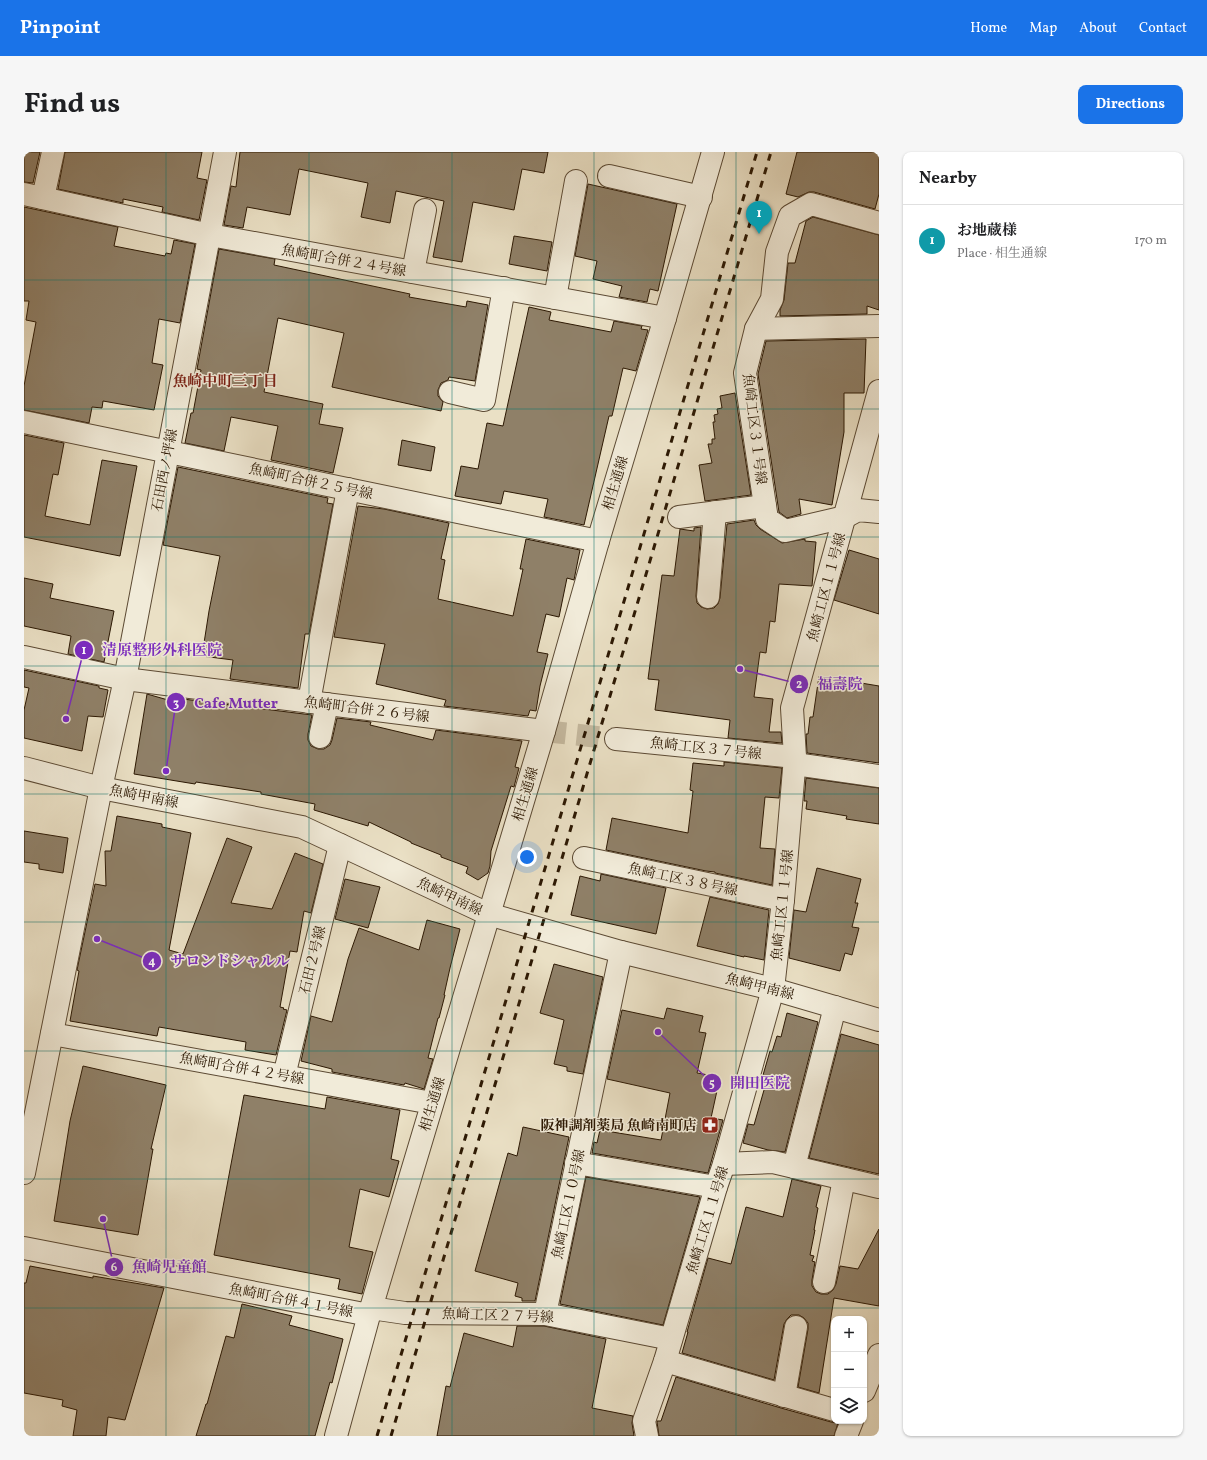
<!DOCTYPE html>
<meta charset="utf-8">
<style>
:root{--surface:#fff;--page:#f6f6f6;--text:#202124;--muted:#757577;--line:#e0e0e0;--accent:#1a73e8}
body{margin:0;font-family:Vollkorn,"Noto Serif JP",serif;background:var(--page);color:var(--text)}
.controls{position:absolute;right:12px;bottom:12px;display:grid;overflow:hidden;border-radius:8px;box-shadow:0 1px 3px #0004}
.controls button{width:36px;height:36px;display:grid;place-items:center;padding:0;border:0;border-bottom:1px solid var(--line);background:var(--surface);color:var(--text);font:20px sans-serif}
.you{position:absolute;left:503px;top:705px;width:14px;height:14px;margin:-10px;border:3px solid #fff;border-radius:50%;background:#1a73e8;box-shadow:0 0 0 6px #1a73e833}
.badge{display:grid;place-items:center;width:26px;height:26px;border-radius:50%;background:var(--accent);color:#fff;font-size:13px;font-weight:700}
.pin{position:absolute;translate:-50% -33px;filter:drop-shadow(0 1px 2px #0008)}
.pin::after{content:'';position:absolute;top:21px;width:14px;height:12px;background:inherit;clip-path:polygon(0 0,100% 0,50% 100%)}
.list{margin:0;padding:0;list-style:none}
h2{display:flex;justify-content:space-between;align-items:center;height:52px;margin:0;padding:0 16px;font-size:17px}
h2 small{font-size:13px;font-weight:400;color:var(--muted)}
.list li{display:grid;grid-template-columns:26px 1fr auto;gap:12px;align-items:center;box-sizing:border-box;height:72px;padding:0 16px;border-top:1px solid var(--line)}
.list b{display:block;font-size:15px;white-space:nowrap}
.list p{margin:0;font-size:13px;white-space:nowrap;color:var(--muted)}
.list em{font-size:13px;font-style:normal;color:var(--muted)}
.icon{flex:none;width:22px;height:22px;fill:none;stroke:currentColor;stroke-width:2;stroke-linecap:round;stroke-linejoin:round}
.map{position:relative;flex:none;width:855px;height:1284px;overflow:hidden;border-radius:8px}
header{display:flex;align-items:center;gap:24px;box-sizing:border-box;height:56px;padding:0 20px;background:var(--accent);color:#fff}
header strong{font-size:19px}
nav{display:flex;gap:22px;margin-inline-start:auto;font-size:14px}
.intro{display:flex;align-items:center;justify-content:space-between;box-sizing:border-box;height:96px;padding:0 24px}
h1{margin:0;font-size:28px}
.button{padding:10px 18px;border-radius:8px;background:var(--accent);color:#fff;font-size:14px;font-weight:700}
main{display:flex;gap:24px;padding:0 24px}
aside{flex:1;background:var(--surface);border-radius:8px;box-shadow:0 1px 3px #0004}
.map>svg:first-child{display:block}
.building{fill:#8f8068;stroke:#2c1803}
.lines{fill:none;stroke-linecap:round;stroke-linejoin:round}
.minor-tunnel{stroke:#c4b89e;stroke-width:22;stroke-dasharray:22 11;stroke-linecap:butt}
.minor-casing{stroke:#5c4a34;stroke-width:24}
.minor{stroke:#f1ebd9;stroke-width:22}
.rail{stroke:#2c1803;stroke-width:3;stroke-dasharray:7 7;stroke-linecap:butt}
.grid{fill:none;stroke:#0f766e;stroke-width:1;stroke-opacity:0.55}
.labels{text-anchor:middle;stroke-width:3;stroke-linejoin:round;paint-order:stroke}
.street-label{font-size:14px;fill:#2c1803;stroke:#f1ebd9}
.poi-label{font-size:14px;font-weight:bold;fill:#2c1803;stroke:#f1ebd9;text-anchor:end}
.neighbourhood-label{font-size:15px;font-weight:bold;fill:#7a1f14;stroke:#f1ebd9}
.leader{fill:none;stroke:#7b2cbf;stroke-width:1.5}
.callout-dot{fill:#7b2cbf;stroke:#f1ebd9;stroke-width:1.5}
.mark-label{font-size:12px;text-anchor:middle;font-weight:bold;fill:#fff}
.callout-label{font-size:15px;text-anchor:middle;font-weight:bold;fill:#7b2cbf;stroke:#f1ebd9;stroke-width:3;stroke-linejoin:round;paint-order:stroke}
</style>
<header>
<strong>Pinpoint</strong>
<nav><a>Home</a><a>Map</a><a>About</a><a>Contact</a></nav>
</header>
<div class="intro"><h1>Find us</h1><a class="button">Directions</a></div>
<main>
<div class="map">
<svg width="855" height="1284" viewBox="0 0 855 1284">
<rect width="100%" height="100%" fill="#eae0c5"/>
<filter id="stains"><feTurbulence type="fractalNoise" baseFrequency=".005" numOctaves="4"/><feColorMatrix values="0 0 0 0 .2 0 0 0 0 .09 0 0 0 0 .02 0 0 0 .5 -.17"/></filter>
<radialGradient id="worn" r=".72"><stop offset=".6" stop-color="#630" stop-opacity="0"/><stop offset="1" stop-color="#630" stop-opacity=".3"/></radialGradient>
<g class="building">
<path d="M 0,0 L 16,0 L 9,31 L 0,30 Z"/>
<path d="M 41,0 L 178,0 L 173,26 L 183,28 L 175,68 L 138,60 L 139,55 L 99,47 L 99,51 L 34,37 Z"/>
<path d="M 216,0 L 524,0 L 520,21 L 498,17 L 490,58 L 449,50 L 438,110 L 409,105 L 420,49 L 372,39 L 366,71 L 337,65 L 344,31 L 275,17 L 266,63 L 223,55 L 219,76 L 200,73 L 207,34 L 212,35 Z"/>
<path d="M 773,0 L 855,0 L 855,42 L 851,57 L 790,40 L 785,40 L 774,45 L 762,42 Z"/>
<path d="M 564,32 L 653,52 L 634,139 L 626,137 L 623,150 L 595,145 L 598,134 L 569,127 L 573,109 L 551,104 Z"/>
<path d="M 0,55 L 94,75 L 90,94 L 141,104 L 142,101 L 147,102 L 150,88 L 171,92 L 156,171 L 135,167 L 128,211 L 139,213 L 130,258 L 79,249 L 78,256 L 68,255 L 65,271 L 0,258 L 0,234 L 12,170 L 2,168 L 5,149 L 0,149 Z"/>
<path d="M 789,65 L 855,83 L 855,158 L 843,154 L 843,162 L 756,164 L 756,158 L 760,148 L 764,111 L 771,111 L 782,69 Z"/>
<path d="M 490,84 L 528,90 L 523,119 L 485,112 Z"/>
<path d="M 195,97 L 251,107 L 250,113 L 386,142 L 385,145 L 442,155 L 443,149 L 464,153 L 451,229 L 425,225 L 424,228 L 417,231 L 414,238 L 414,244 L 419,250 L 417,259 L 308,235 L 320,181 L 254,166 L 240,240 L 299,252 L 295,272 L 319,276 L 309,321 L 247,308 L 254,274 L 207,265 L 200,299 L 161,291 L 167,261 L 169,261 L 177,218 L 173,217 Z"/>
<path d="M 505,155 L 527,160 L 525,168 L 587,180 L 590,169 L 618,174 L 617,177 L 624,178 L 612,219 L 599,216 L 588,264 L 585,264 L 560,373 L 520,365 L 524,347 L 480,339 L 477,352 L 431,344 L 437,314 L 454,317 L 463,271 L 479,274 Z"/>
<path d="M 842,187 L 840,241 L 820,241 L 820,280 L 808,353 L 775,347 L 777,362 L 763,366 L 755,360 L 734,222 L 742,189 Z"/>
<path d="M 711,241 L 727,343 L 681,349 L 675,313 L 688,311 L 684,292 L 688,292 L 688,287 L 691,287 L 689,270 L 691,270 L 690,263 L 694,262 L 693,257 L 698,256 L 696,244 Z"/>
<path d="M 0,283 L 40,291 L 34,323 L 29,322 L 21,364 L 66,373 L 78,308 L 113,314 L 96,404 L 0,385 Z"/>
<path d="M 378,288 L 411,295 L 407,319 L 374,313 Z"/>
<path d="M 154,315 L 304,346 L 303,351 L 309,352 L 285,482 L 281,482 L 274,536 L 206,527 L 209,508 L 178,504 L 185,459 L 196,404 L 139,393 Z"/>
<path d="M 334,354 L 360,357 L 425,371 L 417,407 L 421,408 L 414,447 L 489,464 L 499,417 L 496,417 L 502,387 L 556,398 L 550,428 L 543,426 L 535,465 L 522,462 L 513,500 L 524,502 L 516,534 L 512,559 L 506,558 L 504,564 L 420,554 L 422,548 L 352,532 L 361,492 L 310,485 Z"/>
<path d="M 730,368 L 732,373 L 736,377 L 758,391 L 781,387 L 781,389 L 792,390 L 788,434 L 755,432 L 751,470 L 746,469 L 742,501 L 736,500 L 730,545 L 749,547 L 745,580 L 757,580 L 758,591 L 704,586 L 706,568 L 631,558 L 635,528 L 624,527 L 638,423 L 650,424 L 656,377 L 670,379 L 670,376 L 677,375 L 672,444 L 673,451 L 677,455 L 683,457 L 690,456 L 694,452 L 696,446 L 703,372 Z"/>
<path d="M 825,398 L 855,407 L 855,462 L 810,448 Z"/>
<path d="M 0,426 L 29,432 L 26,446 L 90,459 L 80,510 L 44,502 L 47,484 L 0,474 Z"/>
<path d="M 0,518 L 75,534 L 75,536 L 84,538 L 79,565 L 64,564 L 58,599 L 0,586 L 0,558 L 5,536 L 0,535 Z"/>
<path d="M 795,524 L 855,534 L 855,611 L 783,601 L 782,582 L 784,582 L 786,565 L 789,565 Z"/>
<path d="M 123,542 L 158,552 L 159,547 L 288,563 L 284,582 L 284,588 L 287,594 L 294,597 L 300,597 L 306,593 L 308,588 L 313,566 L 347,570 L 346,573 L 409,588 L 412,578 L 498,589 L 491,615 L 495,616 L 491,631 L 490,635 L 487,634 L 467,699 L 466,714 L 464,721 L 454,728 L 442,721 L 444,715 L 417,705 L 417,703 L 387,691 L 387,690 L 345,670 L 344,674 L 290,658 L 291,652 L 237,642 L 237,640 L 172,630 L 171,632 L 110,622 Z"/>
<path d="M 700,610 L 758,616 L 755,646 L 741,645 L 736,696 L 751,697 L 748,733 L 691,721 L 691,720 L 682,719 L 582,698 L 588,666 L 664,681 L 669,639 L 666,638 L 669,611 L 700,614 Z"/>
<path d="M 782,626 L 855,636 L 855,672 L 822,667 L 823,664 L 782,657 L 783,649 L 780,649 Z"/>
<path d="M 93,664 L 138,672 L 138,675 L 167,681 L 145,798 L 159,802 L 203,686 L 228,695 L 207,751 L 248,757 L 271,701 L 299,712 L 287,761 L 280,759 L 273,800 L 266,799 L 256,855 L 260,856 L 259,857 L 263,858 L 252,903 L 221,898 L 222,890 L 135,875 L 133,884 L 46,869 L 55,819 L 53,818 L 71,732 L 82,734 L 81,699 L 87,699 Z"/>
<path d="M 0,679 L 44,686 L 39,721 L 15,717 L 15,712 L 0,710 Z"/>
<path d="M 793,716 L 837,727 L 831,751 L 834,751 L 828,775 L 835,776 L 828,803 L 821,801 L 816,819 L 765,806 L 770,758 L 782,760 Z"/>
<path d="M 577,722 L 642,736 L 632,782 L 547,763 L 556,724 L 576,729 Z"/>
<path d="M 321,727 L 356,735 L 344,776 L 311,767 Z"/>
<path d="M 686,745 L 745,758 L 740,808 L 720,804 L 720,805 L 673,794 Z"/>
<path d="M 403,768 L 436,777 L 426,816 L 420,843 L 421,843 L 415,866 L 414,866 L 404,906 L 409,907 L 400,937 L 381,931 L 380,933 L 308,920 L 308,917 L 277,909 L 287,864 L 308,870 L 324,807 L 335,776 L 395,798 Z"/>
<path d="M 530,812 L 579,825 L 559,922 L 543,919 L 543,915 L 530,912 L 540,868 L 516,861 Z"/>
<path d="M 643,856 L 679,864 L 675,880 L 682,881 L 673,921 L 696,925 L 687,966 L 699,968 L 684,1021 L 568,1001 L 570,990 L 573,991 L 576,978 L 637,988 L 646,941 L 583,927 L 598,858 L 640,867 Z"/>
<path d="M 763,861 L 794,870 L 761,1000 L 744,998 L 719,991 L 724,972 L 730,973 L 742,931 L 737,930 L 746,899 L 748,900 L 753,884 L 757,885 Z"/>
<path d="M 817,882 L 855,893 L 855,1022 L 785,1006 Z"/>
<path d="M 59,914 L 142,933 L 127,997 L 129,997 L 114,1083 L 30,1069 L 46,969 Z"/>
<path d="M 220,943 L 301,957 L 303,945 L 376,958 L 367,1007 L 375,1009 L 365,1045 L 336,1037 L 325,1095 L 349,1100 L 338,1142 L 314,1137 L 316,1127 L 190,1103 Z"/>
<path d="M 499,975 L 545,985 L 511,1149 L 498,1149 L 498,1146 L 491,1144 L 494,1131 L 451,1119 L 484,1001 L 493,1004 Z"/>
<path d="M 562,1025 L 676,1045 L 639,1173 L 536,1152 Z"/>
<path d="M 768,1027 L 797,1034 L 792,1055 L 794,1056 L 790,1078 L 791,1078 L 786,1103 L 790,1104 L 788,1109 L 791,1110 L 788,1128 L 788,1134 L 792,1140 L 797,1142 L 804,1142 L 809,1138 L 812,1132 L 816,1114 L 834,1117 L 855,1077 L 855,1154 L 810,1146 L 795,1241 L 774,1235 L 784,1177 L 784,1171 L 780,1166 L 775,1163 L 767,1163 L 763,1167 L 760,1172 L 750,1228 L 658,1201 L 664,1180 L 663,1180 L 684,1106 L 707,1112 L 722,1055 L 759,1065 Z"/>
<path d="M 6,1114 L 69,1126 L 69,1124 L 140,1136 L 101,1268 L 84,1265 L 82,1284 L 49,1284 L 53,1258 L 38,1254 L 39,1248 L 0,1241 L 0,1131 L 2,1131 Z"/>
<path d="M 218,1152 L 268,1164 L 265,1173 L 319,1187 L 308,1231 L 306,1230 L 291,1284 L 172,1284 L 182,1252 L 183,1252 L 202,1184 L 210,1186 Z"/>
<path d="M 493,1174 L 520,1174 L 582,1187 L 568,1256 L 609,1264 L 608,1271 L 610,1284 L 413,1284 L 422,1234 L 426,1235 L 440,1181 L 489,1195 Z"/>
<path d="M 652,1225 L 757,1256 L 807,1270 L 814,1271 L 810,1284 L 635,1284 L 633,1270 L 633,1269 L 637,1269 Z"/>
</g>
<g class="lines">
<path class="minor-tunnel" d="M 520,579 L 592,587"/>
<g class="minor-casing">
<g id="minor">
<path d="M 585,24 L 677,45"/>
<path d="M 0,42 L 186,83 L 641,166"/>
<path d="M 19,46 L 29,0"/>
<path d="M 855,71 L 787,52 L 766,64 L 753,100 L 748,147 L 732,177 L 721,221 L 743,367 L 761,379 L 821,365 L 834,358 L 855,360"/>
<path d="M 389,120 L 401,58"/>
<path d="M 531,146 L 552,29"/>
<path d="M 732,177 L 855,174"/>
<path d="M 426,240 L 460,248 L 480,136"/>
<path d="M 0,270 L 574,389"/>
<path d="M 655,365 L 741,354"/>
<path d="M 684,445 L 691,360"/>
<path d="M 0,505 L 101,527 L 520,579"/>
<path d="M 285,550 L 324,337"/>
<path d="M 296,585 L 303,552"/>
<path d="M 592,587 L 771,605"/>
<path d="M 771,612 L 855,624"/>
<path d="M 0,616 L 77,636 L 278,675 L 464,762 L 597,800 L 749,837 L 855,868"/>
<path d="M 560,706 L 759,748"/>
<path d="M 28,882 L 408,951"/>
<path d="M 260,924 L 316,693"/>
<path d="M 552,1011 L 692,1035"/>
<path d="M 700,1012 L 749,1010 L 855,1035"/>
<path d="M 770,1015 L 811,855"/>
<path d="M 0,1021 L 77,636 L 101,527 L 201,0"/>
<path d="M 0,1096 L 345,1163"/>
<path d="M 800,1130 L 820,1027"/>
<path d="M 347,1156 L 381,1161 L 521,1162 L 647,1187"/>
<path d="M 521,1162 L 597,800"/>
<path d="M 641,1209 L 810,1258"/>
<path d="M 840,1239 L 855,1203"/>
<path d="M 760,1244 L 772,1175"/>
<path d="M 312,1284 L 345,1163 L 520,579 L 574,389 L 641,166 L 689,0"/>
<path d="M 623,1284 L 620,1269 L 641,1209 L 692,1035 L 700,1012 L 749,837 L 759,748 L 771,605 L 768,556 L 855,239"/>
<path d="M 822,1284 L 828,1269"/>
</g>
</g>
<use href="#minor" class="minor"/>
<g class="rail">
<path d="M 353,1284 L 733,0"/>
<path d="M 367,1284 L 747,0"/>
</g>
</g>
<path class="grid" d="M 142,0 L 142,1284M 285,0 L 285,1284M 428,0 L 428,1284M 570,0 L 570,1284M 712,0 L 712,1284M 0,128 L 855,128M 0,257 L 855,257M 0,385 L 855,385M 0,514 L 855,514M 0,642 L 855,642M 0,770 L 855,770M 0,899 L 855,899M 0,1027 L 855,1027M 0,1156 L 855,1156"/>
<defs>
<g id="pharmacy-square" transform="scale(0.9)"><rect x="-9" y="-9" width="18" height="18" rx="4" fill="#8f2418" stroke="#f1ebd9"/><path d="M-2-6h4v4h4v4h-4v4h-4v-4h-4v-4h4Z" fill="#fff"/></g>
</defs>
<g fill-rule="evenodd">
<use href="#pharmacy-square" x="686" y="973"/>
</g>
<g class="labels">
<g class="street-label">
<text transform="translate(320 108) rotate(10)" y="5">魚崎町合併２４号線</text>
<text transform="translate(731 277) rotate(83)" y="5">魚崎工区３１号線</text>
<text transform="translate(140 318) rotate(-79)" y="5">石田西ノ坪線</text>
<text transform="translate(287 329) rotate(12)" y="5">魚崎町合併２５号線</text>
<text transform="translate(591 331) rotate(-73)" y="5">相生通線</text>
<text transform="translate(802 435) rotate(-75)" y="5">魚崎工区１１号線</text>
<text transform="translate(343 557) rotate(7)" y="5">魚崎町合併２６号線</text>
<text transform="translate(682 596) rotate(6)" y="5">魚崎工区３７号線</text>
<text transform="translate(501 642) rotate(-73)" y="5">相生通線</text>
<text transform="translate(120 644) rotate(11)" y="5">魚崎甲南線</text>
<text transform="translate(659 727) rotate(12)" y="5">魚崎工区３８号線</text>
<text transform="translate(426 744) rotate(25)" y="5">魚崎甲南線</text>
<text transform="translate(758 753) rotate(-84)" y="5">魚崎工区１１号線</text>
<text transform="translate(288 808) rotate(-76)" y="5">石田２号線</text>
<text transform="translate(736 834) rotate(14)" y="5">魚崎甲南線</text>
<text transform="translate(218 916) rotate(10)" y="5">魚崎町合併４２号線</text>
<text transform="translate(408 952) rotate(-73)" y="5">相生通線</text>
<text transform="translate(544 1052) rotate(-78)" y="5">魚崎工区１０号線</text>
<text transform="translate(683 1068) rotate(-73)" y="5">魚崎工区１１号線</text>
<text transform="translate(267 1148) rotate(11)" y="5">魚崎町合併４１号線</text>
<text transform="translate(474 1163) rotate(2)" y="5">魚崎工区２７号線</text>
</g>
<g class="poi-label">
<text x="673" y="978">阪神調剤薬局 魚崎南町店</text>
</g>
<g class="neighbourhood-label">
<text x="201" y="234">魚崎中町三丁目</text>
</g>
</g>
<path class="leader" d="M42 567L60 498M716 517L775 532M142 619L152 550M73 787L128 809M634 880L688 931M79 1067L90 1115"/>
<g class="callout-dot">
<circle cx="42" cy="567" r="4"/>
<circle cx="716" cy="517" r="4"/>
<circle cx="142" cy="619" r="4"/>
<circle cx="73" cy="787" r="4"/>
<circle cx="634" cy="880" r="4"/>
<circle cx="79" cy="1067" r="4"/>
<circle cx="60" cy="498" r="10"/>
<circle cx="775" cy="532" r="10"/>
<circle cx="152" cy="550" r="10"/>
<circle cx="128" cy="809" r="10"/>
<circle cx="688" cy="931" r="10"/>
<circle cx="90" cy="1115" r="10"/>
</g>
<g class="mark-label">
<text x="60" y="502">1</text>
<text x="775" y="536">2</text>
<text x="152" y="555">3</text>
<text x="128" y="813">4</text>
<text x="688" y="935">5</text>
<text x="90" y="1119">6</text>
</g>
<g class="callout-label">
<text x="138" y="503">清原整形外科医院</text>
<text x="816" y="537">福壽院</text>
<text x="212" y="556">Cafe Mutter</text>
<text x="206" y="814">サロンドシャルル</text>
<text x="736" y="936">開田医院</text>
<text x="145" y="1120">魚崎児童館</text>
</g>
<rect width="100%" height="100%" filter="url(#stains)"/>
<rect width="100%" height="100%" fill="url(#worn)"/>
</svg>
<div class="controls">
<button>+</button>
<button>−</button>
<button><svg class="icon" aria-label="layers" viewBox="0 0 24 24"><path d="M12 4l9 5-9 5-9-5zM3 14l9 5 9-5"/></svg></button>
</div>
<div class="you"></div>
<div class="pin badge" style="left:735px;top:82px;background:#0f9aa8">1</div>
</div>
<aside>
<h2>Nearby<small></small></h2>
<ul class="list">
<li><span class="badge" style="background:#0f9aa8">1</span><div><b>お地蔵様</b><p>Place · 相生通線</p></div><em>170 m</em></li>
</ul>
</aside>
</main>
